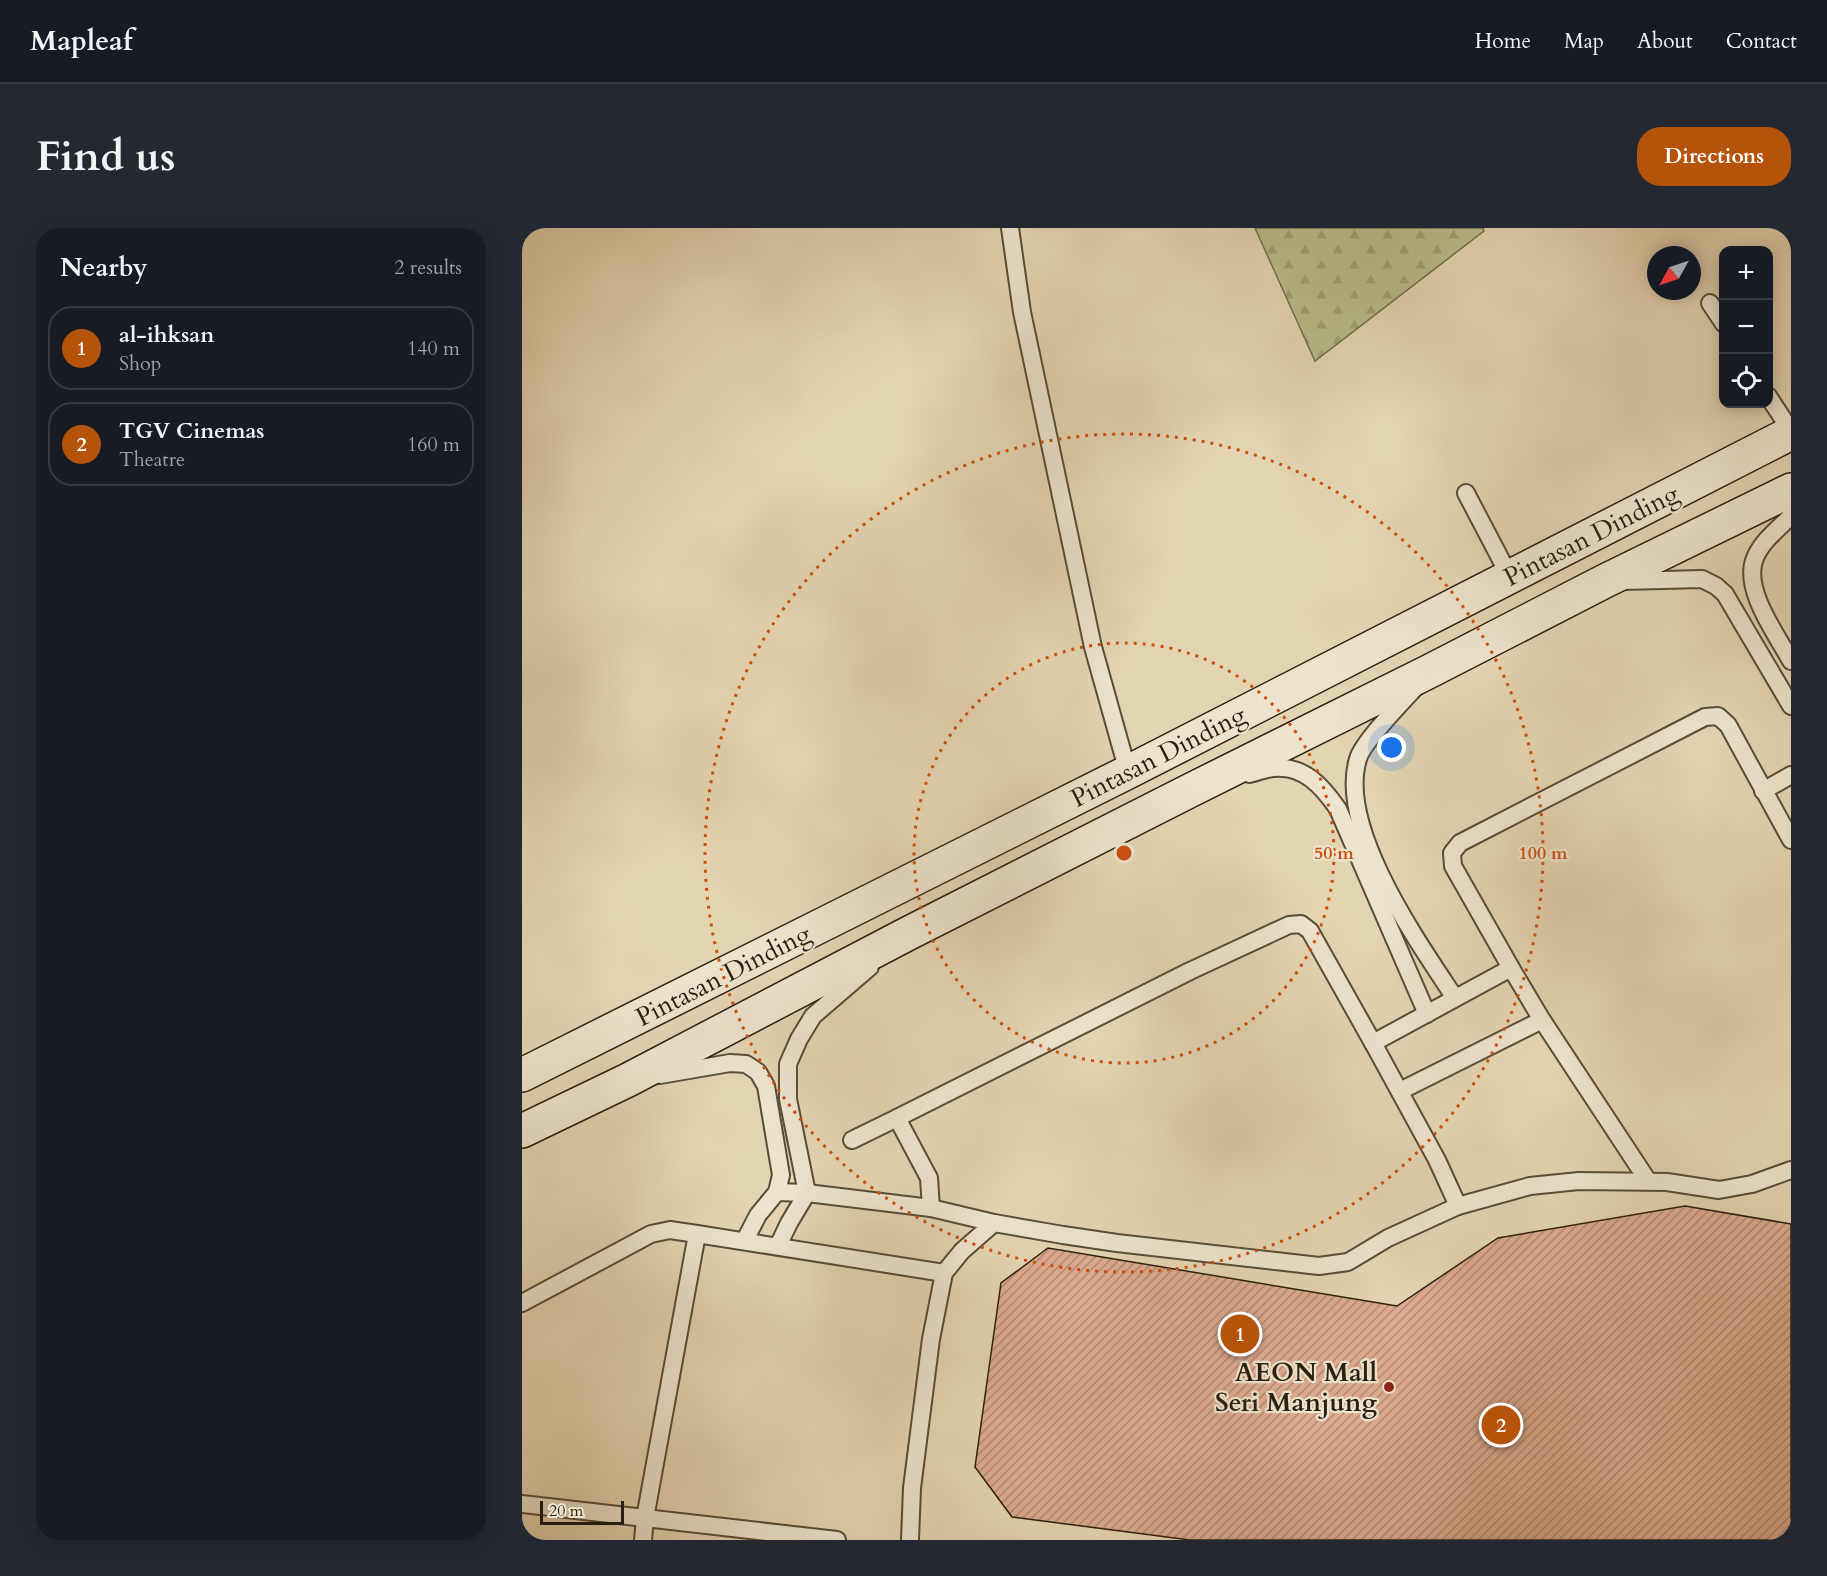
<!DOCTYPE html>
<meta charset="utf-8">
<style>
:root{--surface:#171b24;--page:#242831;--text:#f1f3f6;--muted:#9ea1a6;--line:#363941;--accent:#b45309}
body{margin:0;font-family:Cardo,serif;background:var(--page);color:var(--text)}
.controls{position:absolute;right:18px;top:18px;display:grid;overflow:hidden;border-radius:12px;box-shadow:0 3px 15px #0003}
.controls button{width:54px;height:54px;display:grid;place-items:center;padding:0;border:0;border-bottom:2px solid var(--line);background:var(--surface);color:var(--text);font:30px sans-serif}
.compass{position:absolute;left:1125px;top:18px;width:54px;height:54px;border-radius:50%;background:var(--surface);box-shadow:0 3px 15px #0003;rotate:230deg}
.scale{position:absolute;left:18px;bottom:15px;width:84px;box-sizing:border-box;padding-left:6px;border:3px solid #2a1e10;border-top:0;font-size:16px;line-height:21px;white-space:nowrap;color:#2a1e10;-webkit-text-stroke:4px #ede4cd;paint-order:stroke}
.you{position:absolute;left:870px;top:520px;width:21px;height:21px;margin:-15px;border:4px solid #fff;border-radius:50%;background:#1a73e8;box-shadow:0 0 0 9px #1a73e833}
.badge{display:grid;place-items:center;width:39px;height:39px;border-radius:50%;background:var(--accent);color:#fff;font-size:20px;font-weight:700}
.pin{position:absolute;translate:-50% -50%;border:3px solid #fff;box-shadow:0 2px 6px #0006}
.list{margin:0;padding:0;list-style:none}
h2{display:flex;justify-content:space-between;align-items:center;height:78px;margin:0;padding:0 24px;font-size:26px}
h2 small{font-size:20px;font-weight:400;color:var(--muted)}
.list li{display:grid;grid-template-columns:39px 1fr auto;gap:18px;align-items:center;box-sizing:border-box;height:84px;margin:0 12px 12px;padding:0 12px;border:2px solid var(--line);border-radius:24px}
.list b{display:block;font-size:22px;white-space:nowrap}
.list p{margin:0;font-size:20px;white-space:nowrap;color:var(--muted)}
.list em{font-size:20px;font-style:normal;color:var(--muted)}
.icon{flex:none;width:33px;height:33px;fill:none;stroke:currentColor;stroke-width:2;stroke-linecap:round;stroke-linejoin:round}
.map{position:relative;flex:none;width:1269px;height:1312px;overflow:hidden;border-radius:24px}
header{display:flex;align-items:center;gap:36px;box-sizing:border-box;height:84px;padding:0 30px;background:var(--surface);border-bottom:2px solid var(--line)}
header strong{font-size:28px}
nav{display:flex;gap:33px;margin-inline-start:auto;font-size:21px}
.intro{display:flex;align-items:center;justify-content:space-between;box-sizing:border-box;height:144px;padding:0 36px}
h1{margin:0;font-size:42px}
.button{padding:15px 27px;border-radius:24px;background:var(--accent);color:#fff;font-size:21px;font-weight:700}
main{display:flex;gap:36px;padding:0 36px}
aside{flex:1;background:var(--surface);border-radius:24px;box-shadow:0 3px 15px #0003}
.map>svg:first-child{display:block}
.forest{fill:url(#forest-firs);stroke:#716d4c;stroke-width:1.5}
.building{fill:url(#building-hatch);stroke:#2a1e10;stroke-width:1.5}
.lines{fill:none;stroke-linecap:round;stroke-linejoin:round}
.lane-casing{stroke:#584c38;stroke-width:20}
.secondary-casing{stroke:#2a1e10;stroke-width:36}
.lane{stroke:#ede4cd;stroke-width:16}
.secondary{stroke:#ede4cd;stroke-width:33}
.ring{fill:none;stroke:#cc500d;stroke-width:3;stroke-dasharray:3 6}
.poi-dot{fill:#8f2418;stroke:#ede4cd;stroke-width:2}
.labels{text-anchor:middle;stroke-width:4.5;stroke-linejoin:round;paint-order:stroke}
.street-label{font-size:26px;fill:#2a1e10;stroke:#ede4cd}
.poi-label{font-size:26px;font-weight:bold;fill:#2a1e10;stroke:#ede4cd;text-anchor:end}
.centre{fill:#cc500d;stroke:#ede4cd;stroke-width:3}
.ring-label{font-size:18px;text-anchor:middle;font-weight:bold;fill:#cc500d;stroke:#ede4cd;stroke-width:4.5;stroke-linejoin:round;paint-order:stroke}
</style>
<header>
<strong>Mapleaf</strong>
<nav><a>Home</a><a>Map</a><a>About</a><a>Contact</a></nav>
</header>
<div class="intro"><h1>Find us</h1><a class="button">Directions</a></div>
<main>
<aside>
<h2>Nearby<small>2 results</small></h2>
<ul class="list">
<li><span class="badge">1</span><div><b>al-ihksan</b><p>Shop</p></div><em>140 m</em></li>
<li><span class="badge">2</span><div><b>TGV Cinemas</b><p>Theatre</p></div><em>160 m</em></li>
</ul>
</aside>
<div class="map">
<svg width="1269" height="1312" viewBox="0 0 1269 1312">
<defs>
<pattern id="forest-firs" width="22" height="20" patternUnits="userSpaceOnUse" patternTransform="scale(1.5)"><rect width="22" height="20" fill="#b8bc89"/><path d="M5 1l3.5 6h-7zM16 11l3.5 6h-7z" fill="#9ea175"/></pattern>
<pattern id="building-hatch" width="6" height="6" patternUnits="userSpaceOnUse" patternTransform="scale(1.5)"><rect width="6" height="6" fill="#ddaa8f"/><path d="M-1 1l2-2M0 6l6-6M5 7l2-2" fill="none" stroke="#b38a73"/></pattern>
</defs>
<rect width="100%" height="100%" fill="#e4d5b2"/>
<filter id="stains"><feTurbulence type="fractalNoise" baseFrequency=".00333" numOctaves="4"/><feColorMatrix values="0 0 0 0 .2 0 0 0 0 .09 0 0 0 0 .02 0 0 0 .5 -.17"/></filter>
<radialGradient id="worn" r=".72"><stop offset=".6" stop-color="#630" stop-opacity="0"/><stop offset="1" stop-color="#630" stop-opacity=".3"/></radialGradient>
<path class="forest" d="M 733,0 L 961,0 L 962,3 L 793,133 Z"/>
<path class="building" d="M 1163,978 L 1269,996 L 1269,1312 L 668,1312 L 490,1289 L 453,1239 L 479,1055 L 526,1020 L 875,1078 L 976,1010 Z"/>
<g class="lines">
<g class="lane-casing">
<g id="lane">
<path d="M 488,0 L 500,84 L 571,419 L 606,544"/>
<path d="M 1188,75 L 1202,96"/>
<path d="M 1246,168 L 1269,203"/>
<path d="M 944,265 L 988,349"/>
<path d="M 1269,288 C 1256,301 1240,313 1233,330 C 1220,361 1255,407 1269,433"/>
<path d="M 1101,353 L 1180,351 L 1194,358 L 1203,366 L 1269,478"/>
<path d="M 893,460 C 880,474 840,515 836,531 C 815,600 896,714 933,770"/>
<path d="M 727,546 C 735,544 743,541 751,540 C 782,537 800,558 816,581 L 905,786"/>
<path d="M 1241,563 L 1269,547"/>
<path d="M 989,740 L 1020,792 L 1126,953"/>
<path d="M 851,815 L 915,932 L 936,978"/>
<path d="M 138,847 L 208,835 L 224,836 L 236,844 L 244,858 L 259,947 L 255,964 L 236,987 L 223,1012"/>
<path d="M 878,863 L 1020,792"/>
<path d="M 330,912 L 375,890"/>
<path d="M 255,964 L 285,965 L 409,980 L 472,995 L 541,1007 L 595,1015 L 797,1038 L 826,1034 L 866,1010 L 936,978 L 1008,958 L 1057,953 L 1145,954 L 1197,962 L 1230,956 L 1269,942"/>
<path d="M 409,980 L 407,950 L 375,890 L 668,743 L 767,697 L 779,696 L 788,703 L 851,815 L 989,740 L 931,638 L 930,625 L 938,615 L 1183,489 L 1196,488 L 1206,497 L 1269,612"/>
<path d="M 256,1018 L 267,995 L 285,965 L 266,871 L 266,836 L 277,811 L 291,788 L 348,739"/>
<path d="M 0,1075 L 129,1006 L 148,1002 L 175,1006 L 422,1045"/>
<path d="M 0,1276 L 315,1312"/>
<path d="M 121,1312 L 123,1290 L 175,1006"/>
<path d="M 388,1312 L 390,1260 L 409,1111 L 422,1045 L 440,1023 L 472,995"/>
</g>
</g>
<g class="secondary-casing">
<g id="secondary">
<path d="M 0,847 L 606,544 L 1269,205"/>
<path d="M 0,903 L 106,852 L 387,705 L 671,561 L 908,443 L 1083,353 L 1269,262"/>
</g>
</g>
<use href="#lane" class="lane"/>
<use href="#secondary" class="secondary"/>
</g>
<g class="ring">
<circle cx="602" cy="625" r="210"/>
<circle cx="602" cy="625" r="419"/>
</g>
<circle class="poi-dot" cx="867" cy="1159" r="6"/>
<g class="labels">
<g class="street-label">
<text transform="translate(1069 307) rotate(-27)" y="9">Pintasan Dinding</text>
<text transform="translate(636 528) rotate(-27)" y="9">Pintasan Dinding</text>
<text transform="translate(201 747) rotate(-27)" y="9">Pintasan Dinding</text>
</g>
<g class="poi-label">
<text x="855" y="1153">AEON Mall<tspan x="855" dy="30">Seri Manjung</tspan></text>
</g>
</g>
<circle cx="602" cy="625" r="9" class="centre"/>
<g class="ring-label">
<text x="812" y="631">50 m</text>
<text x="1021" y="631">100 m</text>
</g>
<rect width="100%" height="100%" filter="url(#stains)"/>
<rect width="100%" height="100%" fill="url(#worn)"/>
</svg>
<div class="controls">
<button>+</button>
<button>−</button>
<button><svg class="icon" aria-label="locate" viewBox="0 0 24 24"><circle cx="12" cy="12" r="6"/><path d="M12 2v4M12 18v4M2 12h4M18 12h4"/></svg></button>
</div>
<svg class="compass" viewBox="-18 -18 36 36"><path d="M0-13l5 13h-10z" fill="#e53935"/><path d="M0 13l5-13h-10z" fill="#9ea1a6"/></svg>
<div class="scale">20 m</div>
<div class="you"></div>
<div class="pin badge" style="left:718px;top:1106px">1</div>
<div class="pin badge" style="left:979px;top:1197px">2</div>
</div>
</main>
